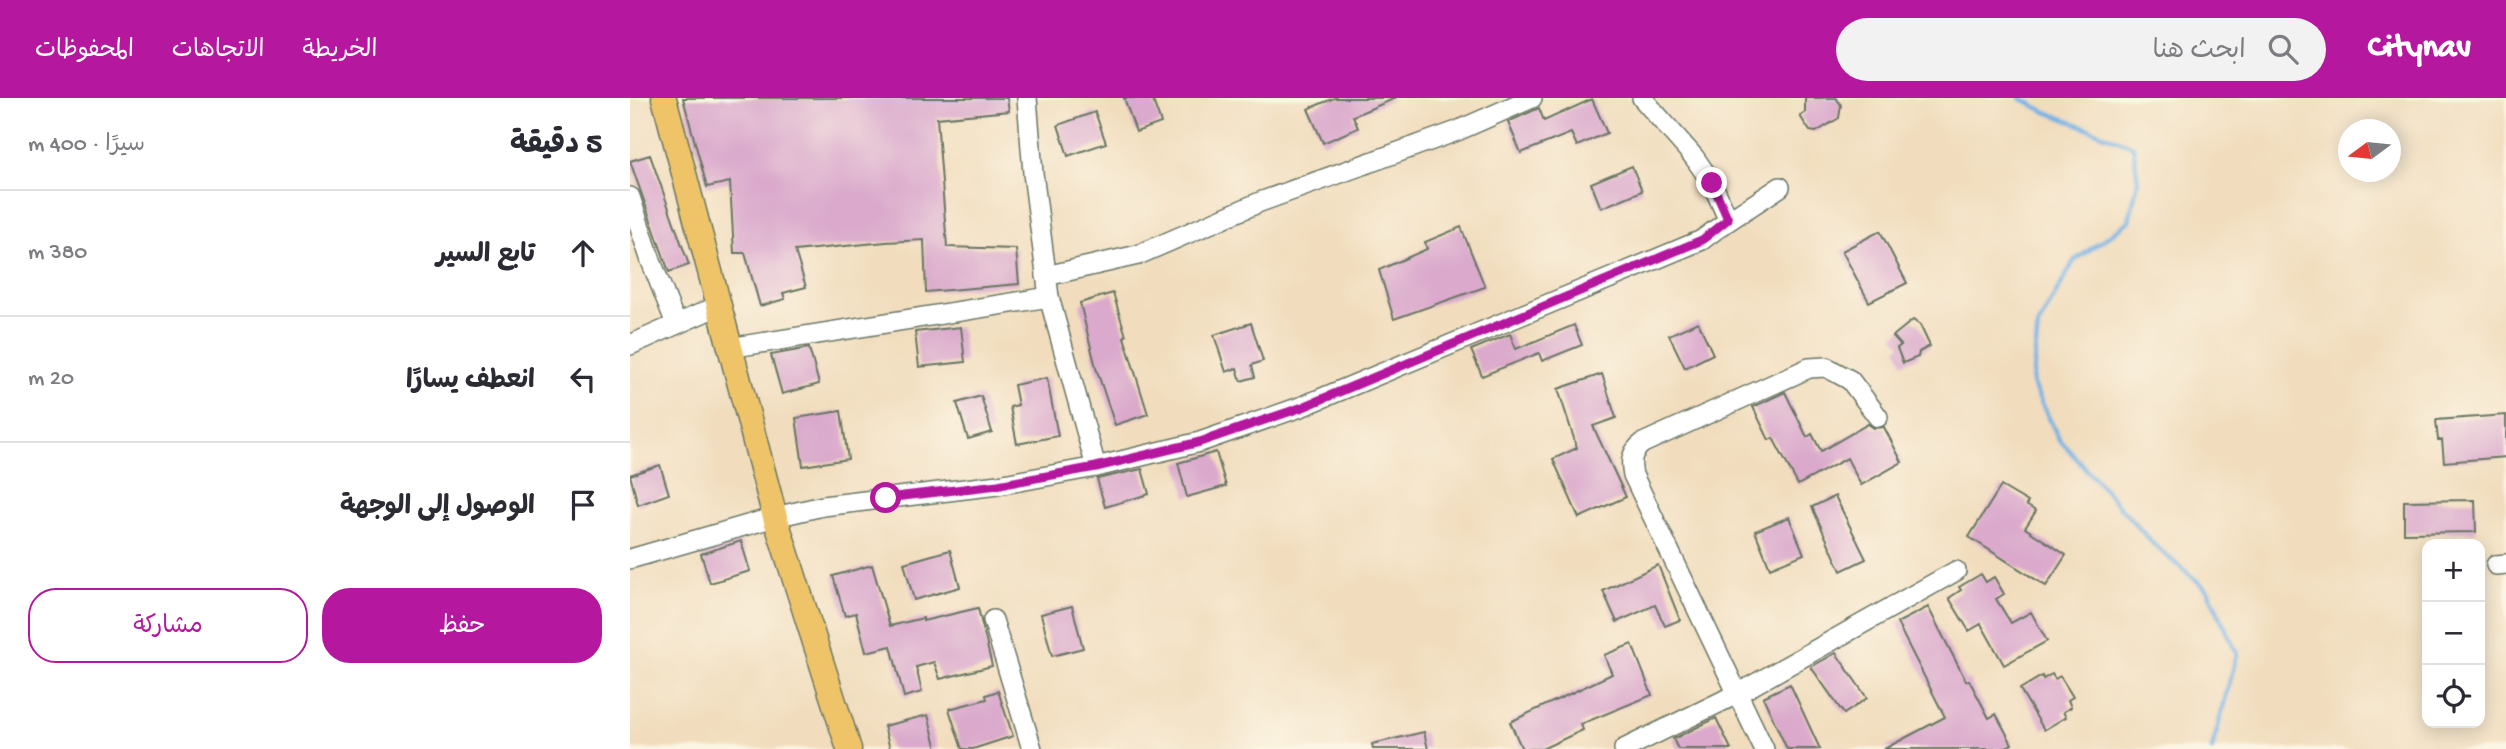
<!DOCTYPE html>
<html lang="ar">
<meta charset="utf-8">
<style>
:root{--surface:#fff;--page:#f2f2f3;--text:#2b2b33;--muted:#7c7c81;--line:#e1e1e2;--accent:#b5179e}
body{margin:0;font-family:"Gochi Hand","Playpen Sans Arabic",sans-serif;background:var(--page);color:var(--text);direction:rtl}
.controls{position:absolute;right:21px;bottom:21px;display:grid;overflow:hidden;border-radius:14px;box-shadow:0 4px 18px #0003}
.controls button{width:63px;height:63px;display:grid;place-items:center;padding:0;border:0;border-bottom:2px solid var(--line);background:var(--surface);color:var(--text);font:35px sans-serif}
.compass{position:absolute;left:1708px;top:21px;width:63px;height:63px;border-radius:50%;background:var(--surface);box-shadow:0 4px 18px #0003;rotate:255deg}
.stop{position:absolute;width:21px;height:21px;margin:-16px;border:5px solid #b5179e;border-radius:50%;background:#fff}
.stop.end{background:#b5179e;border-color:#fff;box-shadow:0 2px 7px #0008}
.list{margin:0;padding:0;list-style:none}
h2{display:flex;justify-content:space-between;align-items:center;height:91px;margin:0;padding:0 28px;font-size:30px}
h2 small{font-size:23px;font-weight:400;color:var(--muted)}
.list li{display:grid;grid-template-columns:46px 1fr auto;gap:21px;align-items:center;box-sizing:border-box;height:126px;padding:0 28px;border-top:2px solid var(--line)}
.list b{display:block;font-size:26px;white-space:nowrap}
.list em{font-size:23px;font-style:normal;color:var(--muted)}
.actions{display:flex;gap:14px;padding:21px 28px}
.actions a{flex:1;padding:16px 0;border:2px solid var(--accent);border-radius:28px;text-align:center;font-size:24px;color:var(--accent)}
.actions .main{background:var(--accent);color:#fff}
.icon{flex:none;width:38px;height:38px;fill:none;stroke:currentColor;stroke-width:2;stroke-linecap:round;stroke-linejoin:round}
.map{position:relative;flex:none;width:1876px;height:651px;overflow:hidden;direction:ltr}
header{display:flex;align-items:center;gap:42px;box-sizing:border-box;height:98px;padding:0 35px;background:var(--accent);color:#fff}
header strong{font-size:33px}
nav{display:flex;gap:38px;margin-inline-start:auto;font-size:24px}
.search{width:490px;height:63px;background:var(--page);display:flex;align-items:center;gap:18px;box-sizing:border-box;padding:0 24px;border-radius:38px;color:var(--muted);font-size:26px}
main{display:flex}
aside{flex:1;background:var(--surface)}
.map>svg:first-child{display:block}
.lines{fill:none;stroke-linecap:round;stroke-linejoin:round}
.stream{stroke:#71b1e5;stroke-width:4.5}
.building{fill:#daa9cc}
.minor-casing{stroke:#687564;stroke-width:22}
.major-casing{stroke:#687564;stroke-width:27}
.minor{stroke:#fff;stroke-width:19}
.major{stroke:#efc469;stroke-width:24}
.route{stroke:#b5179e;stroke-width:9}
</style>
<header>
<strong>Citynav</strong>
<div class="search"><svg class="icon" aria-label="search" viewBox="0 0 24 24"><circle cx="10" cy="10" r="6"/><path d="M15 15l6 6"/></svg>ابحث هنا</div>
<nav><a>الخريطة</a><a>الاتجاهات</a><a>المحفوظات</a></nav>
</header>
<main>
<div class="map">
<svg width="1876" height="651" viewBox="0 0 1876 651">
<rect width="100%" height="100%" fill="#fcf5e5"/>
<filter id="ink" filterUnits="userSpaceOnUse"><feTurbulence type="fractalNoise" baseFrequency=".0143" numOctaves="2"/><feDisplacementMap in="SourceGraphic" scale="14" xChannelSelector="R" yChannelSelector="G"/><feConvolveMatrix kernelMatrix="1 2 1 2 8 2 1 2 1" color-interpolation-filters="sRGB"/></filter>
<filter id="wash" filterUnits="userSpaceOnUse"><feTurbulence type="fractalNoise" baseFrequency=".00686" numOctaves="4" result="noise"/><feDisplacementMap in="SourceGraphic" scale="28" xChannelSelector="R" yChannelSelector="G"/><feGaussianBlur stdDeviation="1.57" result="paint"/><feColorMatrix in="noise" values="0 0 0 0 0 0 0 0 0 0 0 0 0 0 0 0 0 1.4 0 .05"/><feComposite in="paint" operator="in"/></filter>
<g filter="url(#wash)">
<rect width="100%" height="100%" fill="#f1ddbd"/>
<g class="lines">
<path class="stream" d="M 1390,0 L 1414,13 L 1503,48 L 1508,83 L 1499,123 L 1444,163 L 1408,228 L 1402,285 L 1429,341 L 1525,448 L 1578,492 L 1607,556 L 1582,651"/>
</g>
<g id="blocks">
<g class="building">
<path d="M 53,0 L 377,0 L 379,13 L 307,20 L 317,149 L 386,151 L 389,186 L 296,194 L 294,142 L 256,144 L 165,153 L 176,189 L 153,195 L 155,201 L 130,208 L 115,155 L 104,155 L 100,84 L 77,89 Z"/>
<path d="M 494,0 L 522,0 L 531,25 L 506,34 Z"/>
<path d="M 704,0 L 766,0 L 723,18 L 728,30 L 693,45 L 678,11 Z"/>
<path d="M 1175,0 L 1206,0 L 1211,7 L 1209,20 L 1186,34 L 1180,33 L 1170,18 L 1175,15 Z"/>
<path d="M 962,1 L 977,35 L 947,48 L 941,35 L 891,55 L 878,24 L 909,10 L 914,23 Z"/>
<path d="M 465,14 L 476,45 L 438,58 L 428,27 Z"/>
<path d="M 20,57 L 59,167 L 39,174 L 0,63 Z"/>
<path d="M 1002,68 L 1012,93 L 971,110 L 961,85 Z"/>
<path d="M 831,129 L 855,189 L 764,221 L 749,172 L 797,151 L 795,144 Z"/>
<path d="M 1250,133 L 1277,185 L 1239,204 L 1212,153 Z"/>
<path d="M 483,195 L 496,238 L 494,239 L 518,316 L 485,327 L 466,270 L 450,205 Z"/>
<path d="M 1283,222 L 1290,227 L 1300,248 L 1289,254 L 1288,259 L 1273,265 L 1267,250 L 1271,247 L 1263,238 Z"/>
<path d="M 1068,224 L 1083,256 L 1055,270 L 1039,237 Z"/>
<path d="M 621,225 L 633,263 L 622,267 L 625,279 L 611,283 L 607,270 L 596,274 L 584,237 Z"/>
<path d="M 944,227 L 952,247 L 912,263 L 909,255 L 852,278 L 841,252 L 880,236 L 886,251 Z"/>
<path d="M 331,229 L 335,264 L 289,269 L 285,234 Z"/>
<path d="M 179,250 L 189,286 L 152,296 L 141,257 Z"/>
<path d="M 972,276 L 986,320 L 963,328 L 996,399 L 949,420 L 923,361 L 947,350 L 928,291 Z"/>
<path d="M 417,280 L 428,338 L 387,346 L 380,309 L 388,307 L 384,287 Z"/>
<path d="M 1155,294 L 1177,339 L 1182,336 L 1191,353 L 1238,326 L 1244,330 L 1254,329 L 1272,364 L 1231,387 L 1217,360 L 1168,387 L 1143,340 L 1139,342 L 1123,309 Z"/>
<path d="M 351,298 L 362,334 L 338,341 L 327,305 Z"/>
<path d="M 211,313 L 218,361 L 173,368 L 166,320 Z"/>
<path d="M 1876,317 L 1876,359 L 1814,364 L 1812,342 L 1808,342 L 1806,322 Z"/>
<path d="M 586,354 L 596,388 L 557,399 L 548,365 Z"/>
<path d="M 30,367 L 39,396 L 8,407 L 0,377 Z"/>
<path d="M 512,371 L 519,396 L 475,409 L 467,381 Z"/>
<path d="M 1371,388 L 1398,404 L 1396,407 L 1406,413 L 1395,430 L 1436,457 L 1416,488 L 1339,439 Z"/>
<path d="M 1205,398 L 1236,461 L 1211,473 L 1182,409 Z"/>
<path d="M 1845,402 L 1846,434 L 1774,435 L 1774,403 Z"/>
<path d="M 1159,419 L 1174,456 L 1140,470 L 1125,433 Z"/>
<path d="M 111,443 L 120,473 L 80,485 L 71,456 Z"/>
<path d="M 320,452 L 330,489 L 284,502 L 274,465 Z"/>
<path d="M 242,467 L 260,528 L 293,520 L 293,523 L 348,510 L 362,568 L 310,581 L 304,564 L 286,569 L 292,594 L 274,599 L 261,548 L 236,554 L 226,515 L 215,518 L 203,478 Z"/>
<path d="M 1028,467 L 1050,522 L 1035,528 L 1025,507 L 987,524 L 973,493 Z"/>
<path d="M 1351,476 L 1356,484 L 1364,479 L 1374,496 L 1366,501 L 1381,525 L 1401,514 L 1417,543 L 1374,567 L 1351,526 L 1339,533 L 1319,500 L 1331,492 L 1329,489 Z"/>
<path d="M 442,508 L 453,550 L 422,558 L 411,516 Z"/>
<path d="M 1298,509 L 1336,583 L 1339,582 L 1359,620 L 1366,616 L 1382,646 L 1372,651 L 1254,651 L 1315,619 L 1267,525 Z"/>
<path d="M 1002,546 L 1022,597 L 951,626 L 953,632 L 912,651 L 892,651 L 880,624 L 982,576 L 974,557 Z"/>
<path d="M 1206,555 L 1237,600 L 1214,616 L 1181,569 Z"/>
<path d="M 1422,576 L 1425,581 L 1430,578 L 1443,599 L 1438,602 L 1441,609 L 1433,614 L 1436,619 L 1414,632 L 1390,591 L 1412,578 L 1413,581 Z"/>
<path d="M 1160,586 L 1190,651 L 1157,651 L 1133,599 Z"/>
<path d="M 368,593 L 383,638 L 343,651 L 332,651 L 319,611 L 357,601 L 356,597 Z"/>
<path d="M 298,617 L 307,651 L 260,651 L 254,628 Z"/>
<path d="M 1086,620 L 1101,651 L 1048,651 L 1043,641 Z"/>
<path d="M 794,634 L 798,651 L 743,651 L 742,646 Z"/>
</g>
</g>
</g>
<g filter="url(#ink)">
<use href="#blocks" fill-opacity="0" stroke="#687564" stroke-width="2"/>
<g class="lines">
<g class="minor-casing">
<g id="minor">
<path d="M 397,0 L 403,75 L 419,199 L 466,369"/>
<path d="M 1012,0 L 1064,59 L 1082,85 L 1098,121"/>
<path d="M 0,99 L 21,163 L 46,226"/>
<path d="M 416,178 L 508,157 L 630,104 L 827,33 L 902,0"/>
<path d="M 0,247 L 88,208"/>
<path d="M 99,250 L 419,199"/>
<path d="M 0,461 L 145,419 L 193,408 L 368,387 L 466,369 L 570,344 L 673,308 L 1072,142 C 1097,122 1124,107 1150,89"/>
<path d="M 1866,467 L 1876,466"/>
<path d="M 363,522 L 402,651"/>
<path d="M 994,651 L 1107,596 L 1326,473"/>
<path d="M 1134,651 L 1003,377 C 1000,363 1001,354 1013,345 L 1179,270 L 1196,269 L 1220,282 L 1248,319"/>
</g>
</g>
<g class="major-casing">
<path id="major" d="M 34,0 L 145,419 L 219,651"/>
</g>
<use href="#minor" class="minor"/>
<use href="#major" class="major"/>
</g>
</g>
<g class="lines" filter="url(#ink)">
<path class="route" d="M 256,400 L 368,387 L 466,369 L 570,344 L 673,309 L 1072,142 L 1098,121 L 1082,85"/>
</g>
</svg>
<div class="controls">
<button>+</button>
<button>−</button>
<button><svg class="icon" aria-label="locate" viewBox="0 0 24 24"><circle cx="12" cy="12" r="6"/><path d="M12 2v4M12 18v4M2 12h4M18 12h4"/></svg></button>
</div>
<svg class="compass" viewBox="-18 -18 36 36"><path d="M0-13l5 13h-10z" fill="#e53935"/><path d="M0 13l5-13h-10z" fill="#7c7c81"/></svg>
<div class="stop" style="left:256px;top:400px"></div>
<div class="stop end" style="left:1082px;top:85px"></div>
</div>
<aside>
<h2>5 دقيقة<small>سيرًا · 400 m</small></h2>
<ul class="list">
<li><svg class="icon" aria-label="ahead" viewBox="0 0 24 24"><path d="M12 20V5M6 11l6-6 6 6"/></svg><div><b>تابع السير</b></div><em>380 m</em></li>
<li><svg class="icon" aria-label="left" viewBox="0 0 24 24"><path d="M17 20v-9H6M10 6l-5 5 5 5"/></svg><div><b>انعطف يسارًا</b></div><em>20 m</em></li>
<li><svg class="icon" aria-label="arrive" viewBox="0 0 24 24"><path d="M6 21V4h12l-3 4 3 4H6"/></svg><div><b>الوصول إلى الوجهة</b></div></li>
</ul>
<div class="actions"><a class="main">حفظ</a><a>مشاركة</a></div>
</aside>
</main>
